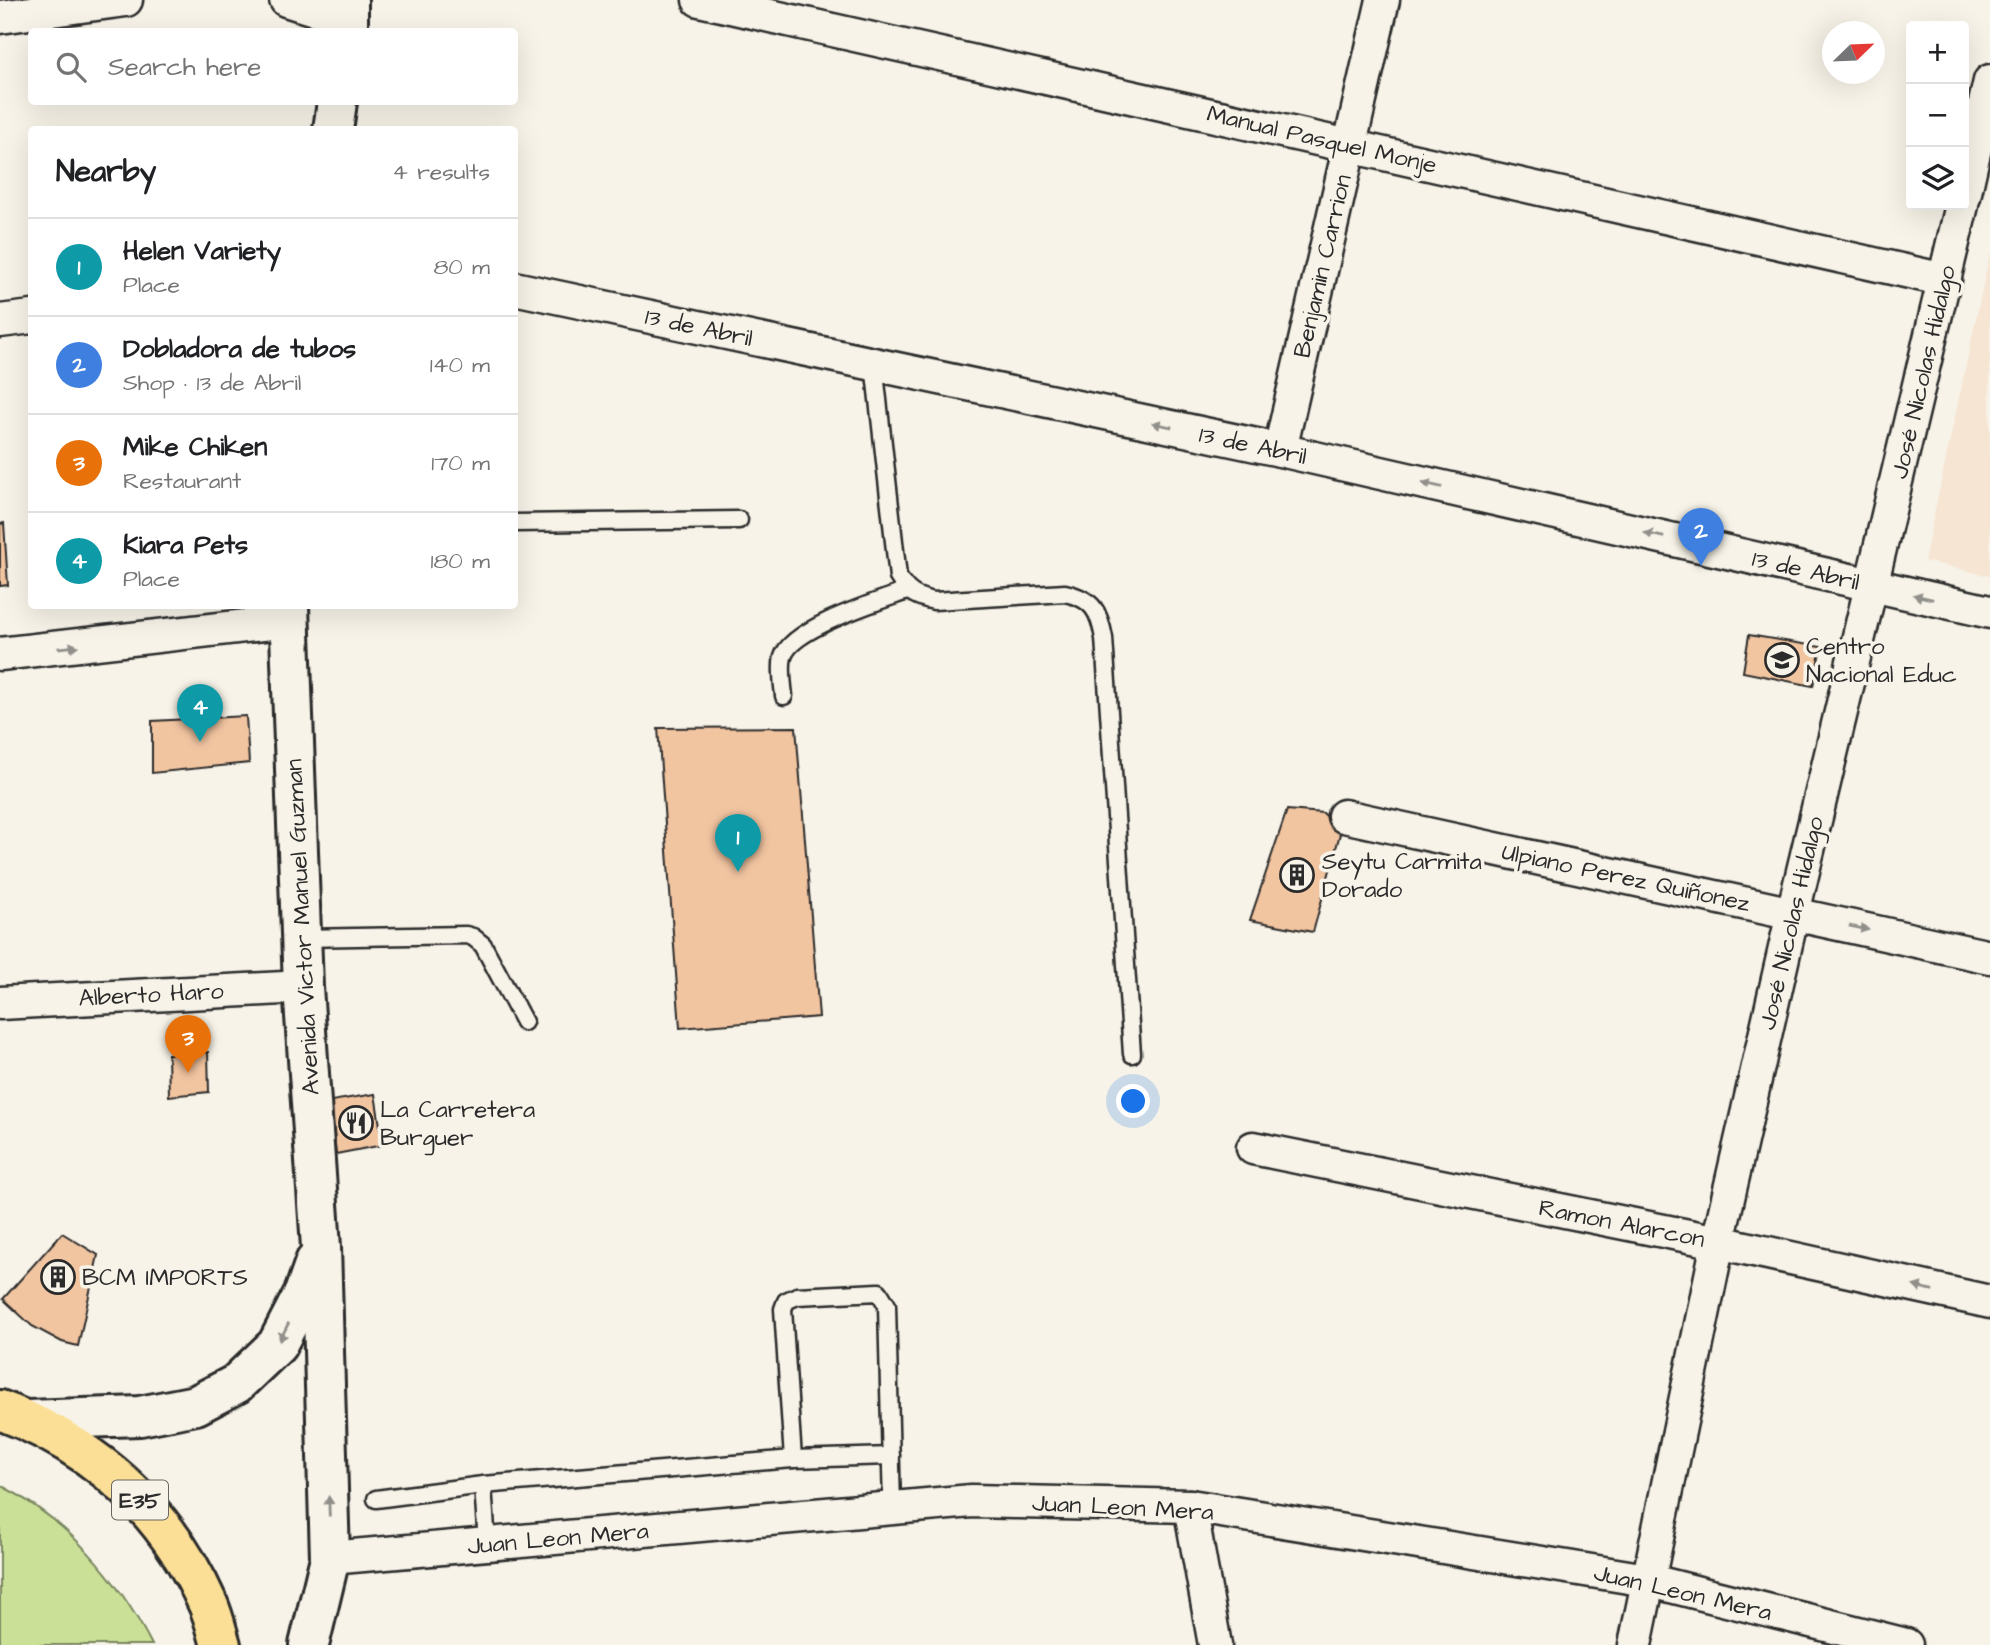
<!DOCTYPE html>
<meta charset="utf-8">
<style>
:root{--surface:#fff;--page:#f2f2f2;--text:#202124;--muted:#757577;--line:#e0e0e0;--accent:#2b2b2b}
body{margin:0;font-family:"Architects Daughter",sans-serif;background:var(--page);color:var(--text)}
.controls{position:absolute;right:21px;top:21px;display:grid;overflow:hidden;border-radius:7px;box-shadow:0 7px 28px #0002}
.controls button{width:63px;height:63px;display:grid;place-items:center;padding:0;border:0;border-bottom:2px solid var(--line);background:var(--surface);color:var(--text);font:35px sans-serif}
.compass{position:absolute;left:1822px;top:21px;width:63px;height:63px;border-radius:50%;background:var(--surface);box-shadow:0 7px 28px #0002;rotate:67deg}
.you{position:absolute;left:1134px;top:1102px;width:24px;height:24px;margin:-18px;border:5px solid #fff;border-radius:50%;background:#1a73e8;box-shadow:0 0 0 10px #1a73e833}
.badge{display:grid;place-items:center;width:46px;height:46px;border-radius:50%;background:var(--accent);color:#fff;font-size:23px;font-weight:700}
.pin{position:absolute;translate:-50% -58px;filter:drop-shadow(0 2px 4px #0008)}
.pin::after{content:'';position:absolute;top:37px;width:24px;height:21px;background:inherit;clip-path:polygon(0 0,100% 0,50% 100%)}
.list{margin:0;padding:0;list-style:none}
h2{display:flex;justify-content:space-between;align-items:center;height:91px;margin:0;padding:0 28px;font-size:30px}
h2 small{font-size:23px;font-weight:400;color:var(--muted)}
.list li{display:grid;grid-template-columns:46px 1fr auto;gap:21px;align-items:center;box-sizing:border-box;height:98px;padding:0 28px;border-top:2px solid var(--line)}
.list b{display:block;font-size:26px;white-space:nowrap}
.list p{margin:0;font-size:23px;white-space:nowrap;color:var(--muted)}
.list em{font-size:23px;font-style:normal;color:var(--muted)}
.icon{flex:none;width:38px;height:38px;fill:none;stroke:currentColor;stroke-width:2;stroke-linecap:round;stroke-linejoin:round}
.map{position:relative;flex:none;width:1990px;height:1645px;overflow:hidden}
.search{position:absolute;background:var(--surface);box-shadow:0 7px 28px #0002;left:28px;top:28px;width:490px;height:77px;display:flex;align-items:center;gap:18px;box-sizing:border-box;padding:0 24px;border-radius:7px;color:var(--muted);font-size:26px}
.panel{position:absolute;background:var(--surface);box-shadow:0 7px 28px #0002;left:28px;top:126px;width:490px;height:483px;border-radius:7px}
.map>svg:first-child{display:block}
.built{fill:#f6e5d3}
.green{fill:#cae096;stroke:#7a8660;stroke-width:2}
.building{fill:#f2c5a1;stroke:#2b2b2b;stroke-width:2}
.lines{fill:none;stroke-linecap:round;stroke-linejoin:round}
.lane-casing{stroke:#2b2b2b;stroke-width:21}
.street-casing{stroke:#2b2b2b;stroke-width:37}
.secondary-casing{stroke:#2b2b2b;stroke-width:44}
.highway-casing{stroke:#2b2b2b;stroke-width:44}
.lane{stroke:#f7f3e8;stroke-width:16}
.street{stroke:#f7f3e8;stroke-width:32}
.secondary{stroke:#f7f3e8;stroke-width:38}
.highway{stroke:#fbdf96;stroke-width:38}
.oneway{fill:#918f8a}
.labels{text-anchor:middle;stroke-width:7;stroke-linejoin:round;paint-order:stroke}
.shield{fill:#f7f3e8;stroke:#686764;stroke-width:2}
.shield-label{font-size:23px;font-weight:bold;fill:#2b2b2b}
.street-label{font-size:24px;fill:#2b2b2b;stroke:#f7f3e8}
.poi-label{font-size:24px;fill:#2b2b2b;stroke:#f7f3e8;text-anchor:start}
</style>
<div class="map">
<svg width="1990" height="1645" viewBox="0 0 1990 1645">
<rect width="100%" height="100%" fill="#f7f3e8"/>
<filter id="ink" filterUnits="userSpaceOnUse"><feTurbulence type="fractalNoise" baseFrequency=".0143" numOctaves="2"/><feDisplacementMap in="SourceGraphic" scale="14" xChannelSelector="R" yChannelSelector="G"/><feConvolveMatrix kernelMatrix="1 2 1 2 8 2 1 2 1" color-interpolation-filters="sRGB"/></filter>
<g filter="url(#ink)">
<path class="built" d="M 1990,253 L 1990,576 L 1924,561 Z"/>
<path class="green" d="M 0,1485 C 67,1519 118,1578 152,1645 L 0,1645 Z"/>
<g class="building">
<path d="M 4,523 L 8,585 L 0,586 L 0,524 Z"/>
<path d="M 1749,635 L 1821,647 L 1813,686 L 1743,672 Z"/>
<path d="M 246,716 L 249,763 L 152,773 L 152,721 Z"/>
<path d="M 796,727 L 819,1017 L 680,1028 L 658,728 Z"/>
<path d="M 1287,810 L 1323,813 L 1341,830 L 1313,932 L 1250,920 Z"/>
<path d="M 208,1052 L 209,1092 L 169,1096 L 168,1054 Z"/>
<path d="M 375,1094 L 383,1145 L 336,1154 L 331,1101 Z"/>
<path d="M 62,1233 L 98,1255 L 78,1346 L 62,1342 L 32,1326 L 3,1299 Z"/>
</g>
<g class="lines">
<g class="lane-casing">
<g id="lane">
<path d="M 874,364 L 898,577 C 908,593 916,597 934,601 L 1065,593 C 1093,599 1099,611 1104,638 L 1132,1054"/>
<path d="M 514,523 L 739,520"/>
<path d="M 784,696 C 783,685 780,668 783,657 C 791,628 879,601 907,591"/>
<path d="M 301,938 L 466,935 L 473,937 L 483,945 L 524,1022"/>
<path d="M 793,1459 L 891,1456"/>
<path d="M 483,1485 L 487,1544"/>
<path d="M 376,1499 L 483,1485 L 793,1459 L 783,1309 L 786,1301 L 797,1296 L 879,1292 L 887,1305 L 892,1508"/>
</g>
</g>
<g class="street-casing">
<g id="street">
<path d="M 286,0 L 349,20"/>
<path d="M 699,0 L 1945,280"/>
<path d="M 0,17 L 126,0"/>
<path d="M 1964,197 L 1990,81"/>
<path d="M 514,288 L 1280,450 L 1990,612"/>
<path d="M 0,321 L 32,317"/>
<path d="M 1280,450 L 1383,0"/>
<path d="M 0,654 L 290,621"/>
<path d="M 1344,816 L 1990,957"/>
<path d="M 0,1003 L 303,987"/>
<path d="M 1253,1148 L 1718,1242 L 1990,1302"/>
<path d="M 1190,1506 L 1215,1645"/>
<path d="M 330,1558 L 972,1501 L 1190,1506 L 1647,1580 L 1906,1645"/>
<path d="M 1635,1645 L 1718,1242 L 1793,913 L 1962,205"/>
</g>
</g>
<g class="secondary-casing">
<g id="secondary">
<path d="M 348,32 L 348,0"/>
<path d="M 333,130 L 337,102"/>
<path d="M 289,606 L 303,987 L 321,1247 L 330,1558 L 309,1645"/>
<path d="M 27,1420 L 140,1416 L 196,1405 L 236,1384 L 277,1345 L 304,1293 L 315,1262"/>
</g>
</g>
<g class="highway-casing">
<path id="highway" d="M 0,1410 C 96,1446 166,1510 208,1604 C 214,1617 217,1632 221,1645"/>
</g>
<use href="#lane" class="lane"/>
<use href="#street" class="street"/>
<use href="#secondary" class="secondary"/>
<use href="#highway" class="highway"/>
</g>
<defs><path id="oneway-solid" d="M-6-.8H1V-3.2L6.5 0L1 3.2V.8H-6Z" transform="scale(1.75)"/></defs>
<g class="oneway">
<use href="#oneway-solid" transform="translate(1162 425) rotate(-168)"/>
<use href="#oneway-solid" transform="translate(1432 485) rotate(-167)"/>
<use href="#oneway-solid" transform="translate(1654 535) rotate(-167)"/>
<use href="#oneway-solid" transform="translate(1923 597) rotate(-167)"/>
<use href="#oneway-solid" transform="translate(68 647) rotate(-6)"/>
<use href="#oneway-solid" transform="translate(1859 928) rotate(12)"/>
<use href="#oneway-solid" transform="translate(1923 1288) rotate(-167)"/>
<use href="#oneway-solid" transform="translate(284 1332) rotate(117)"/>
<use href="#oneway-solid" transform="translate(329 1506) rotate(-92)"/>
</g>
</g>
<defs>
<g id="school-ring" transform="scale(1.75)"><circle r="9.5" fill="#f7f3e8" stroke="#2b2b2b" stroke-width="1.5"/><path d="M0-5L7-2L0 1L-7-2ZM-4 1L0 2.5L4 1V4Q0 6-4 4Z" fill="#2b2b2b"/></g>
<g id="building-ring" transform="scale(1.75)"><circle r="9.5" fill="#f7f3e8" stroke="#2b2b2b" stroke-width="1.5"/><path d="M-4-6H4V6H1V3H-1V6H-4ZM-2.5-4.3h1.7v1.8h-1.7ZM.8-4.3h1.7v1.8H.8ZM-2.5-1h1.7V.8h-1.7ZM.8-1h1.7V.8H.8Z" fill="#2b2b2b"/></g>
<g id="restaurant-ring" transform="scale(1.75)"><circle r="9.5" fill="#f7f3e8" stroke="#2b2b2b" stroke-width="1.5"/><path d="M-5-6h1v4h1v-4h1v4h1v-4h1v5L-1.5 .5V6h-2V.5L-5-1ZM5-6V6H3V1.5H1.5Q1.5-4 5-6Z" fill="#2b2b2b"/></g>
</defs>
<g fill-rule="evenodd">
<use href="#school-ring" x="1782" y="660"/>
<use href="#building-ring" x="1297" y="875"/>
<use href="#restaurant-ring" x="356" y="1123"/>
<use href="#building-ring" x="58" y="1277"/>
</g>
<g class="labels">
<rect class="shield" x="112" y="1480.5" width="56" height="39" rx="5"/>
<g class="shield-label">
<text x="140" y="1508">E35</text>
</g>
<g class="street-label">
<text transform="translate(1322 139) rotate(13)" y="8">Manual Pasquel Monje</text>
<text transform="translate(1322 266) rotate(-77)" y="8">Benjamin Carrion</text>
<text transform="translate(699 327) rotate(12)" y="8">13 de Abril</text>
<text transform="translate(1923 372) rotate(-77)" y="8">José Nicolas Hidalgo</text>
<text transform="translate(1253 445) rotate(12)" y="8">13 de Abril</text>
<text transform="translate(1806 570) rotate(13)" y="8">13 de Abril</text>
<text transform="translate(1626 877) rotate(12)" y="8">Ulpiano Perez Quiñonez</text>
<text transform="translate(1791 923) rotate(-77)" y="8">José Nicolas Hidalgo</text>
<text transform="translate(302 927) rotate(-93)" y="8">Avenida Victor Manuel Guzman</text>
<text transform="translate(151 994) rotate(-3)" y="8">Alberto Haro</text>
<text transform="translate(1622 1223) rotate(11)" y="8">Ramon Alarcon</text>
<text transform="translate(1123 1507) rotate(3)" y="8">Juan Leon Mera</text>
<text transform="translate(558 1538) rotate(-5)" y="8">Juan Leon Mera</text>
<text transform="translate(1683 1592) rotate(13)" y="8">Juan Leon Mera</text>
</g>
<g class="poi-label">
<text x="1806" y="654">Centro<tspan x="1806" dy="28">Nacional Educ</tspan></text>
<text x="1322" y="869">Seytu Carmita<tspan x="1322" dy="28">Dorado</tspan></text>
<text x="380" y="1117">La Carretera<tspan x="380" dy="28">Burguer</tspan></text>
<text x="82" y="1285">BCM IMPORTS</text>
</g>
</g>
</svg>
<div class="controls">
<button>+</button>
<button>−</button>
<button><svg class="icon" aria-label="layers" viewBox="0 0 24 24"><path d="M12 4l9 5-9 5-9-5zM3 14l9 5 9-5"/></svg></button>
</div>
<svg class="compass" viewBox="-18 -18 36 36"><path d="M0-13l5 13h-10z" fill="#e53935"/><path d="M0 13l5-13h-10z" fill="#757577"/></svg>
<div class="you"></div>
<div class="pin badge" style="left:738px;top:872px;background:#0f9aa8">1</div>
<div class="pin badge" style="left:1701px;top:566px;background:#3f7fe0">2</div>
<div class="pin badge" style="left:188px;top:1073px;background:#e8710a">3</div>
<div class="pin badge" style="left:200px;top:742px;background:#0f9aa8">4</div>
<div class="search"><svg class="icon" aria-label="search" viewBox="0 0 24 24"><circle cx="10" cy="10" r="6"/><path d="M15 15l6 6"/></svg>Search here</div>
<section class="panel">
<h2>Nearby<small>4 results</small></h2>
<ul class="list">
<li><span class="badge" style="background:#0f9aa8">1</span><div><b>Helen Variety</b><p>Place</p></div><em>80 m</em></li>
<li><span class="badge" style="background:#3f7fe0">2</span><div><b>Dobladora de tubos</b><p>Shop · 13 de Abril</p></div><em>140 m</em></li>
<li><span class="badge" style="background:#e8710a">3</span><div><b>Mike Chiken</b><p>Restaurant</p></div><em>170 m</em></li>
<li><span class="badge" style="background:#0f9aa8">4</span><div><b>Kiara Pets</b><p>Place</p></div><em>180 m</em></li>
</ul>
</section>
</div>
